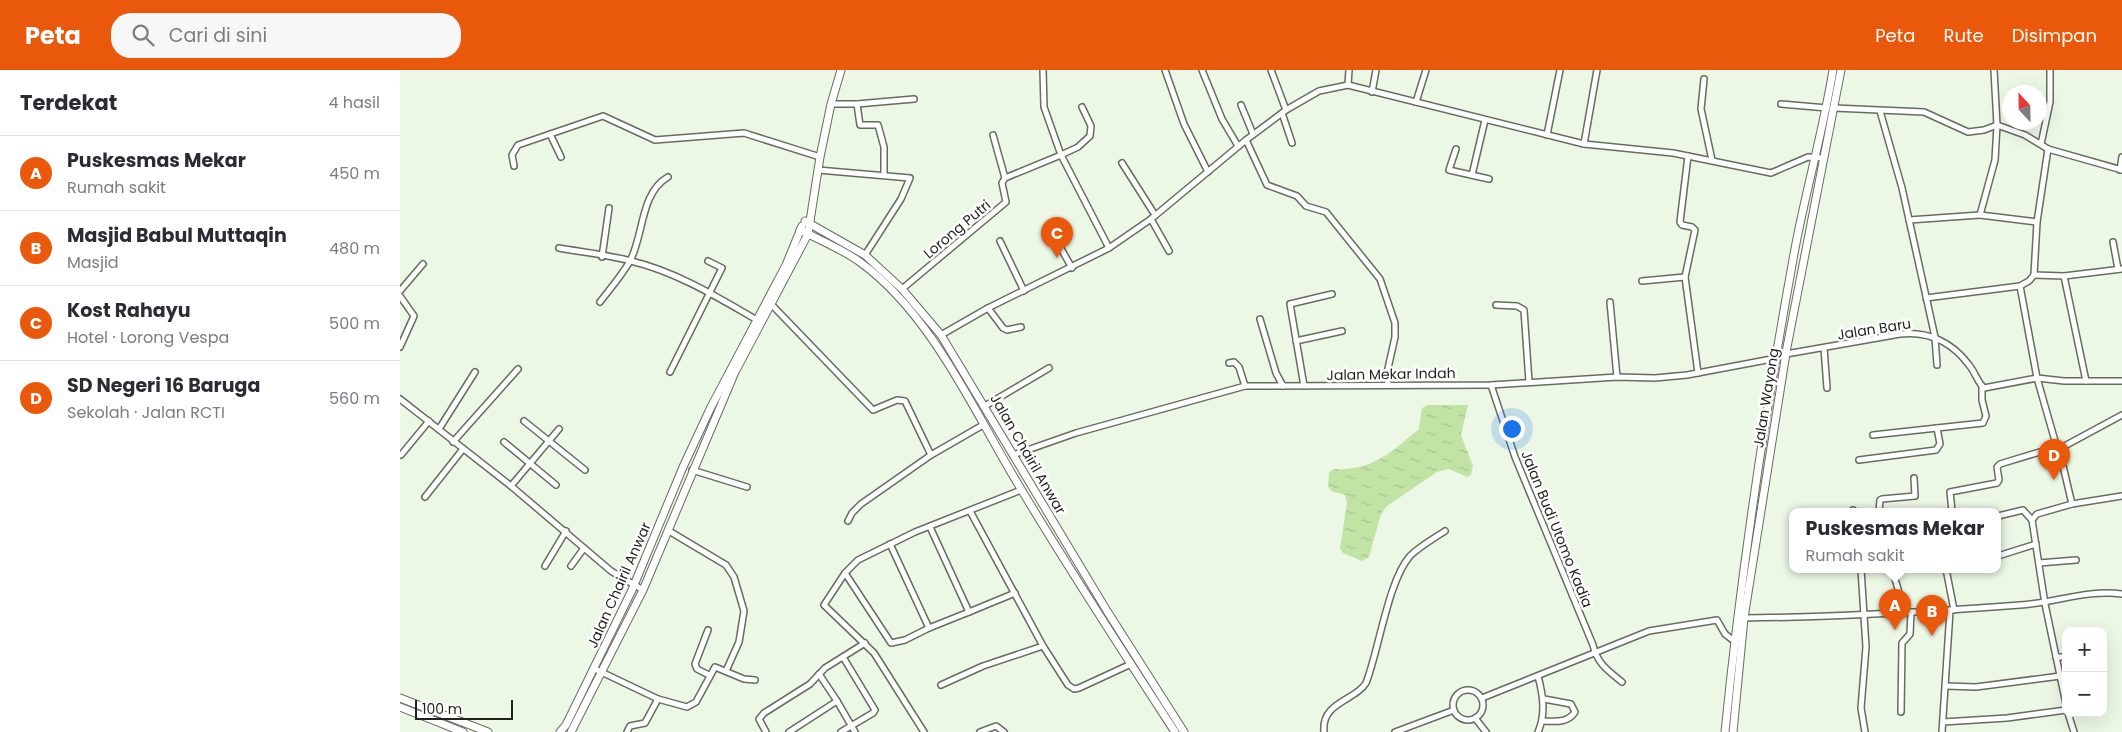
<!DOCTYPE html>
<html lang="id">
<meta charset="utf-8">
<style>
:root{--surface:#fff;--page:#f7f7f7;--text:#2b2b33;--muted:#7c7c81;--line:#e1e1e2;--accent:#ea580c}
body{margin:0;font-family:Poppins,sans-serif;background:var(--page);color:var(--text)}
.controls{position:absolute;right:15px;bottom:15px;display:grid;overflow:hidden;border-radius:10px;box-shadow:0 5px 20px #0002}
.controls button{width:45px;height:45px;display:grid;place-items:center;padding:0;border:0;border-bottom:1px solid var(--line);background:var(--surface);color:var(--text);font:25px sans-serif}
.compass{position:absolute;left:1602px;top:15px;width:45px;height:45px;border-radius:50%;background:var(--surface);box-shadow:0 5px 20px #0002;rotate:338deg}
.scale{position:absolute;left:15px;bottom:12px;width:98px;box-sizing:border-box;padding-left:5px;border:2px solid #1f221c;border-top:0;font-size:14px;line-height:18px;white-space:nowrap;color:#1f221c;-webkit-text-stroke:4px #fff;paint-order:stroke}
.you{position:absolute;left:1111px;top:358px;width:18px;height:18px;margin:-12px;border:4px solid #fff;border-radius:50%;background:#1a73e8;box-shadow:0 0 0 8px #1a73e833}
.badge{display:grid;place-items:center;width:32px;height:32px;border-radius:50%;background:var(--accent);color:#fff;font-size:16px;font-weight:700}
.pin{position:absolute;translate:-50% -41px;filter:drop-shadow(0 1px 2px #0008)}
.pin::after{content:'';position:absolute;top:26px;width:18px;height:15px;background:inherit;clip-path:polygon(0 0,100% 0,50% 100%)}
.popup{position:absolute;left:1389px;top:438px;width:212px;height:65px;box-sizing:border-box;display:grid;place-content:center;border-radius:10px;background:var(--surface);filter:drop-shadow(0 1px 4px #0005);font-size:16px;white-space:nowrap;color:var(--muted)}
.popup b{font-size:19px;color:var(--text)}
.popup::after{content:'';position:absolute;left:50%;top:100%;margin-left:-10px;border:10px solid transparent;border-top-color:var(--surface)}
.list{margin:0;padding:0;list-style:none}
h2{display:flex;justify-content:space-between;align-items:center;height:65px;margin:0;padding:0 20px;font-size:21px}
h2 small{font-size:16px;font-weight:400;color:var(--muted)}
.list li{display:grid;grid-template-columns:32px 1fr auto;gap:15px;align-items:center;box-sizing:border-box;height:75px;padding:0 20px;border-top:1px solid var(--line)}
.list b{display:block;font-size:19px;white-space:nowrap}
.list p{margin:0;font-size:16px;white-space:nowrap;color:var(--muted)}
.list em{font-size:16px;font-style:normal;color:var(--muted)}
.icon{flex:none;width:28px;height:28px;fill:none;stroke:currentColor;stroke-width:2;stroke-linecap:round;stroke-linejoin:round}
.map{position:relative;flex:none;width:1722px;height:662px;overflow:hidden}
header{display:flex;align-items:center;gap:30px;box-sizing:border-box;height:70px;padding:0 25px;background:var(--accent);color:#fff}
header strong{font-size:24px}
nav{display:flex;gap:28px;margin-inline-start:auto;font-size:18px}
.search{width:350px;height:45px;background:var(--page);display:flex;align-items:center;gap:12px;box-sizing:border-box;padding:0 18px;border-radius:20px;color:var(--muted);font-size:19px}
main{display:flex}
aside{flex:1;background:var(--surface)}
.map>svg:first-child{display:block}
.water{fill:url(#water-ripples)}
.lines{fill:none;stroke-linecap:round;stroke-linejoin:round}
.street-casing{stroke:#656d5f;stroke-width:8}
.secondary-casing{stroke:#656d5f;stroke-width:9}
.street{stroke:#fff;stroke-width:5}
.secondary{stroke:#fff;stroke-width:7}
.labels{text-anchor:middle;stroke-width:5;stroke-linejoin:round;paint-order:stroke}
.street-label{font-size:14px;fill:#1f221c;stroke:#fff}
</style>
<header>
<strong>Peta</strong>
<div class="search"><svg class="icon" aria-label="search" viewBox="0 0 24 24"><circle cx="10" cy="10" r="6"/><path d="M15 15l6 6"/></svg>Cari di sini</div>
<nav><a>Peta</a><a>Rute</a><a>Disimpan</a></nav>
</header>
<main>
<aside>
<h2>Terdekat<small>4 hasil</small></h2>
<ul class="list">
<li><span class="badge">A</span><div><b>Puskesmas Mekar</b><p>Rumah sakit</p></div><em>450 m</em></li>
<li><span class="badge">B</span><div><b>Masjid Babul Muttaqin</b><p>Masjid</p></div><em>480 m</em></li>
<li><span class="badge">C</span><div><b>Kost Rahayu</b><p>Hotel · Lorong Vespa</p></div><em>500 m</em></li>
<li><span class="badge">D</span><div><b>SD Negeri 16 Baruga</b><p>Sekolah · Jalan RCTI</p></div><em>560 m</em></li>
</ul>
</aside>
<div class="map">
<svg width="1722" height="662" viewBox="0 0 1722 662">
<defs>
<pattern id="water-ripples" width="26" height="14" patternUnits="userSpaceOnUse" patternTransform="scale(1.25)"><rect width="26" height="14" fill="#c1e4a5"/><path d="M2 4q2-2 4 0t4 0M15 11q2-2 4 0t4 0" fill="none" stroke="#a5c38d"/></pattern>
</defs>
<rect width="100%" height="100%" fill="#edf7e6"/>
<path class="water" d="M 1028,335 L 1068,335 L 1061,365 L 1073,396 L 1071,405 L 1067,407 L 1049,399 L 1037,402 L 987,436 L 981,444 L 969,487 L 962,491 L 943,483 L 940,479 L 947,432 L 945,425 L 931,421 L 928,416 L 929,402 L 934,399 C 973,401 991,382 1019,359 L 1022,338 Z"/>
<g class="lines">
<g class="street-casing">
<g id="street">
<path d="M 765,0 L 784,54 L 808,102"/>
<path d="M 802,0 L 822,49 L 838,76"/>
<path d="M 871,0 L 886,40"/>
<path d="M 1304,9 L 1301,39 L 1312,90"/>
<path d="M 948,15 L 949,0"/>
<path d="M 972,22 L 976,0"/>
<path d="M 1016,32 L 1026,0"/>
<path d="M 431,34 L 457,34 L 460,55 L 478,55 L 484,77 L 484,105"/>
<path d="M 457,34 L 514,29"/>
<path d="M 1381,34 L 1427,38"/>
<path d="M 841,35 L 853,64"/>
<path d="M 682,37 L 691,56 L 690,66 L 678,77 L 661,85 L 709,178"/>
<path d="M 1434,38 L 1524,42 L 1568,62 L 1584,60 L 1597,55 L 1625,65 L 1648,79"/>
<path d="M 1480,41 L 1502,118 L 1535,267 L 1537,295"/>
<path d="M 882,43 L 892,73"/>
<path d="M 150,64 L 161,87"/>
<path d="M 593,65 L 605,108"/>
<path d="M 1147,65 L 1160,0"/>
<path d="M 846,70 L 867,115 L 897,126 L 906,136 L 926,142 L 980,209 L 995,253 L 995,267 L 987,303 L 988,314"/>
<path d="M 1184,74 L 1197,0"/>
<path d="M 1641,74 L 1650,32 L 1650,0"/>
<path d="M 1056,79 L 1049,100 L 1089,109"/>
<path d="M 722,93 L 755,145"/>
<path d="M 114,96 L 112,85 L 118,75 L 203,46 L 255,70 L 344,63 L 420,87"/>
<path d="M 418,100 L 510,108 L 501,129 L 465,185"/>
<path d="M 1720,100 L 1722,87"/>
<path d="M 1072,105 L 1085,50"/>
<path d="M 1580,145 L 1637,152"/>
<path d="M 751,149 L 769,181"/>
<path d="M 1509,150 L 1580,145 L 1595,90 L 1597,55 L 1594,0"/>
<path d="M 655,168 L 672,198"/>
<path d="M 600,171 L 624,221"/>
<path d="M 1713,172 L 1718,199"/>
<path d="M 159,178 C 182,182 209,185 231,191 C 277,202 317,227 357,250"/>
<path d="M 202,187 L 209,138"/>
<path d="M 1634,205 L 1664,206 L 1722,199"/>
<path d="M 1664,206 L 1686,311"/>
<path d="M 1285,207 L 1295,160 L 1292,157 L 1282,155 L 1280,152 L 1288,86"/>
<path d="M 1242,211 L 1285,207 L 1298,303"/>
<path d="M 502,219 L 606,132 L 602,113 L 605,108 L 661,85 L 644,37 L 643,0"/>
<path d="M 0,221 L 23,194"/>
<path d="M 0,226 L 14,246 L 0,277"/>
<path d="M 1526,228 L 1620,216"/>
<path d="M 200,232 C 210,219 222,205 230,191 C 244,165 240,123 268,107"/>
<path d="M 1210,232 L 1217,307"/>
<path d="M 370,233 L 473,340 L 497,330 L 505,331 L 531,385 L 583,355"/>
<path d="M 1096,235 L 1117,236 L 1124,240 L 1129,312"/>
<path d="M 588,238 L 603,258 L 607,260 L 621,257"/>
<path d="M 860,249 L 876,303 L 883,316"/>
<path d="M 541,265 L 588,238 L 709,178 L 751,149 L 846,70 L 886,40 L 919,21 L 948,15 L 1184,74 L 1273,83 L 1371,103 L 1408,87 L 1423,88"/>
<path d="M 896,271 L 942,261"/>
<path d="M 1424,278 L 1427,318"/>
<path d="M 1386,284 L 1500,264 C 1528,261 1552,272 1569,295 C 1575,302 1578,313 1584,318 L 1637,308 L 1664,311 L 1722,311"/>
<path d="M 829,293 L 834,292 L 839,297 L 845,316"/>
<path d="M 270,302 L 322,198 L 308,191"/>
<path d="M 1091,315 L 1115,387 L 1193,575 C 1197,593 1207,600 1222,612"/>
<path d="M 904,316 L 890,234 L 932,224"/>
<path d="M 0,329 L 111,416 L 211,501 L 243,520"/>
<path d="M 585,336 L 649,298"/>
<path d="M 124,351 L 185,400"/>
<path d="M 39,359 L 75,302"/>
<path d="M 1473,365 L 1537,358"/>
<path d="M 53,372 L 118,299"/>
<path d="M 104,372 L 156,415"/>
<path d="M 1657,378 L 1637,308 L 1620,216 L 1629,211 L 1634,205 L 1637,152 L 1648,79 L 1722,100"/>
<path d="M 1659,379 L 1672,434 L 1637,444 L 1632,450 L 1645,534 L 1666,634"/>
<path d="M 1659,379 L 1722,345"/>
<path d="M 1,385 L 29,351"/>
<path d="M 613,385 L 676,363 L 845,316 L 1091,315 L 1217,307 L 1255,308 L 1287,305 L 1377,288"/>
<path d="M 1459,390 L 1536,380 L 1540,374 L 1537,358 L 1583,353 L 1586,346 L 1582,330 L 1582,316"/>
<path d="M 292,400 L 347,417"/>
<path d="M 111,416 L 159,359"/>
<path d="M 25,427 L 63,379"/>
<path d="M 1672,434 L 1722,426"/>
<path d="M 1453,440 L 1453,441"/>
<path d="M 570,441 L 643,576 L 668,615 L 674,619 L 679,618 L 731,594"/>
<path d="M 1479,441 L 1480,430 L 1482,429 L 1515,426 L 1514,408"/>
<path d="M 1552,441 L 1550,422 L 1597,413 L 1599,410 L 1597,397 L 1600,394 L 1653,378 L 1658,379"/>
<path d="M 1598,446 L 1623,440 L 1632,450"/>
<path d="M 448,451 L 452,443 L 461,434 L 531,385"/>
<path d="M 269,461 L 326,495 L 334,507 L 344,541 L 339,572 L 326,601"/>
<path d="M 1598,486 L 1636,474"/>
<path d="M 1639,493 L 1676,490"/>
<path d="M 145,496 L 166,461"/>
<path d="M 171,496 L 184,478"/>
<path d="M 1461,499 L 1466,577 L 1461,638 L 1465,662"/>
<path d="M 1492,499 L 1498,519 L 1502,543"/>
<path d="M 1546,499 L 1554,540"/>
<path d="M 445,503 L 491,573 L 505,570 L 529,558 L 490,474"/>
<path d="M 569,542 L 615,523"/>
<path d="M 1342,548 C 1435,547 1528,542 1620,535 C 1654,533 1688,519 1722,524"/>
<path d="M 529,558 L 569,542 L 530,457"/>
<path d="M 308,560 L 295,594 L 297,599 L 309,605"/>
<path d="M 1656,587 L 1666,587"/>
<path d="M 195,599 L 258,629 L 287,637 L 296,632 L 315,597 L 344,609 L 355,610"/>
<path d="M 419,604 L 437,631"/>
<path d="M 541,615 L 583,596 L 643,576"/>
<path d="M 1546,616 L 1576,617 L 1660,606"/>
<circle cx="1068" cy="635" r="15"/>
<path d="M 1082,628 L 1249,561 L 1317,550 L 1325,564 L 1334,571"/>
<path d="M 1501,642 L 1502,573 L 1510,564 L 1511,542"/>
<path d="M 1668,643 L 1674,662"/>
<path d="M 1075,648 L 1086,662"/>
<path d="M 1142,651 C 1154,651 1167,654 1175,642 L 1171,634 L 1144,629"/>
<path d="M 1543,652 L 1607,648 L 1666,640"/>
<path d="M 227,662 L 230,656 L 245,653 L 258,629"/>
<path d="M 366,662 L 359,649 L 364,643 L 410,614 L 425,598 L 465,573"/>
<path d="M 389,662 L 437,631 L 455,662"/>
<path d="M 441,662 L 473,643 L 475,640 L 443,587"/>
<path d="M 524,662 L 474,583 L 424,535 L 445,503 L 458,490 L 515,462 L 621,420"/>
<path d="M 580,662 L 596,656 L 604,662"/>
<path d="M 924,662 C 921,632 955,631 966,613 C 979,580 988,511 1010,486 C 1020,476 1033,469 1045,461"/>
<path d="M 995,662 L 1054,640"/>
<path d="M 1138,662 C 1146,644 1143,625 1138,606"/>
<path d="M 1542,662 L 1550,541"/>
</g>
</g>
<g class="secondary-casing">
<g id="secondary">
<path d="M 405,151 L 465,185 L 502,219 L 541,265 L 707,541 L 784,662"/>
<path d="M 400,160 C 420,170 442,179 460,192 C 533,245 575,344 621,419 C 670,501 723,582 775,662"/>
<path d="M 0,628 L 88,662"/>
<path d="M 0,637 L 63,662"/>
<path d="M 160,662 L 166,655 L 232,520 L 283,397 L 311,337 L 386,195 L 402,156"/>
<path d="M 171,662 L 243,520 L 335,302 L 408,164 L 420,87 L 431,34 L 441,0"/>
<path d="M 1325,662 C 1341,502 1365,343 1394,184 C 1405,123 1423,62 1433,0"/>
<path d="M 1333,662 L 1344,548 L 1387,277 L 1441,0"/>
</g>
</g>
<use href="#street" class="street"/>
<use href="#secondary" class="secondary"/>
</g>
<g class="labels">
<g class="street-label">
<text transform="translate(557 159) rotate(-40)" y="5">Lorong Putri</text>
<text transform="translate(1474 259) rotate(-9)" y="5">Jalan Baru</text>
<text transform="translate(991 304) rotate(-1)" y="5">Jalan Mekar Indah</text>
<text transform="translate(1366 328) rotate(-81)" y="5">Jalan Wayong</text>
<text transform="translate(628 384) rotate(60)" y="5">Jalan Chairil Anwar</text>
<text transform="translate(1157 459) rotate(68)" y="5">Jalan Budi Utomo Kadia</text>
<text transform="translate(219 515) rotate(-66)" y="5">Jalan Chairil Anwar</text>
</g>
</g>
</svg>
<div class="controls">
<button>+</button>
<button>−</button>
</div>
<svg class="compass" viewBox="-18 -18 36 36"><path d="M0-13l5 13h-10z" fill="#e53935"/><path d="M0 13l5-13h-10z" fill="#7c7c81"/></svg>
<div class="scale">100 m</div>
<div class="you"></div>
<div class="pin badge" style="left:1495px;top:560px">A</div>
<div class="popup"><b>Puskesmas Mekar</b>Rumah sakit</div>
<div class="pin badge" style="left:1532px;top:566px">B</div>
<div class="pin badge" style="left:657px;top:188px">C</div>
<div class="pin badge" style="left:1654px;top:410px">D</div>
</div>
</main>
